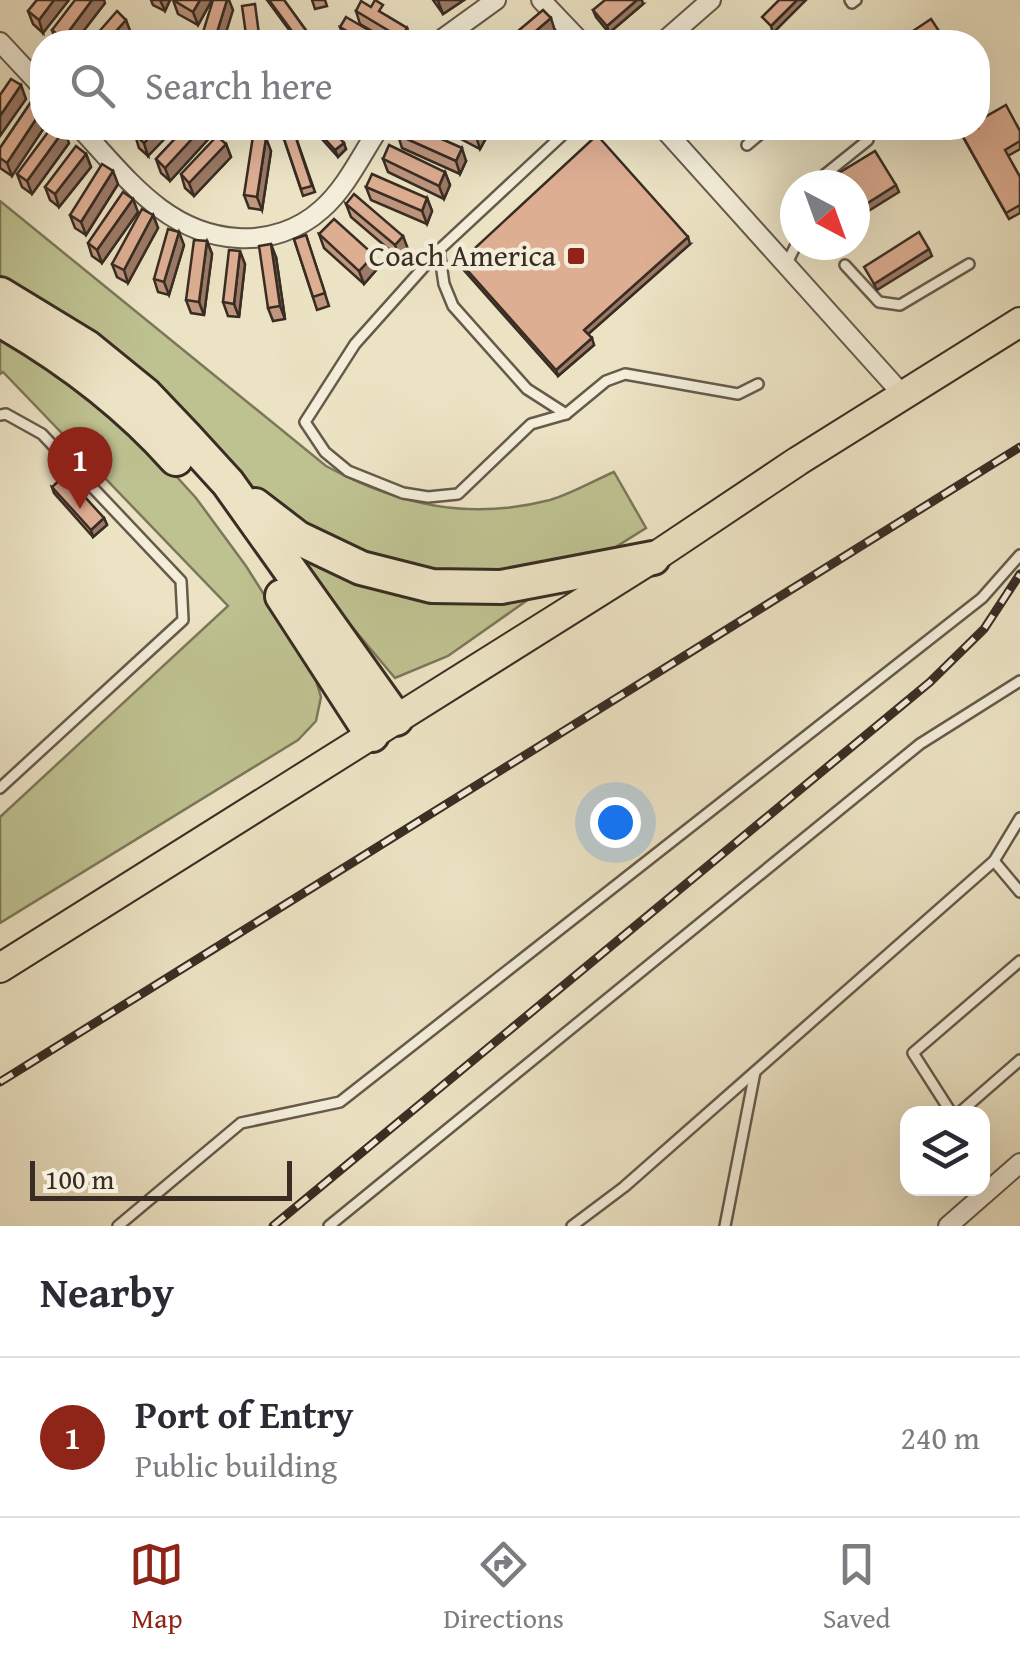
<!DOCTYPE html>
<style>
:root{--surface:#fff;--page:#f7f7f7;--text:#2b2b33;--muted:#7c7c81;--line:#e1e1e2;--accent:#8f2418}
body{margin:0;font-family:"Gentium Book Plus",serif;background:var(--page);color:var(--text)}
.controls{position:absolute;right:30px;bottom:30px;display:grid;overflow:hidden;border-radius:20px;box-shadow:0 10px 40px #0002}
.controls button{width:90px;height:90px;display:grid;place-items:center;padding:0;border:0;border-bottom:2px solid var(--line);background:var(--surface);color:var(--text);font:50px sans-serif}
.compass{position:absolute;left:780px;top:170px;width:90px;height:90px;border-radius:50%;background:var(--surface);box-shadow:0 10px 40px #0002;rotate:139deg}
.scale{position:absolute;left:30px;bottom:25px;width:262px;box-sizing:border-box;padding-left:10px;border:5px solid #392d23;border-top:0;font-size:28px;line-height:35px;white-space:nowrap;color:#392d23;-webkit-text-stroke:8px #f3edd9;paint-order:stroke}
.you{position:absolute;left:615px;top:822px;width:35px;height:35px;margin:-25px;border:8px solid #fff;border-radius:50%;background:#1a73e8;box-shadow:0 0 0 15px #1a73e833}
.badge{display:grid;place-items:center;width:65px;height:65px;border-radius:50%;background:var(--accent);color:#fff;font-size:32px;font-weight:700}
.pin{position:absolute;translate:-50% -82px;filter:drop-shadow(0 2px 5px #0008)}
.pin::after{content:'';position:absolute;top:52px;width:35px;height:30px;background:inherit;clip-path:polygon(0 0,100% 0,50% 100%)}
.list{margin:0;padding:0;list-style:none}
h2{display:flex;justify-content:space-between;align-items:center;height:130px;margin:0;padding:0 40px;font-size:42px}
h2 small{font-size:32px;font-weight:400;color:var(--muted)}
.list li{display:grid;grid-template-columns:65px 1fr auto;gap:30px;align-items:center;box-sizing:border-box;height:160px;padding:0 40px;border-top:2px solid var(--line)}
.list b{display:block;font-size:38px;white-space:nowrap}
.list p{margin:0;font-size:32px;white-space:nowrap;color:var(--muted)}
.list em{font-size:32px;font-style:normal;color:var(--muted)}
.icon{flex:none;width:55px;height:55px;fill:none;stroke:currentColor;stroke-width:2;stroke-linecap:round;stroke-linejoin:round}
.map{position:relative;flex:none;width:1020px;height:1226px;overflow:hidden}
.search{position:absolute;background:var(--surface);box-shadow:0 10px 40px #0002;left:30px;right:30px;top:30px;height:110px;display:flex;align-items:center;gap:25px;box-sizing:border-box;padding:0 35px;border-radius:40px;color:var(--muted);font-size:38px}
.sheet{height:290px;background:var(--surface)}
nav{display:flex;justify-content:space-around;align-items:center;box-sizing:border-box;height:140px;border-top:2px solid var(--line);background:var(--surface);font-size:28px;color:var(--muted)}
nav a{display:grid;justify-items:center;gap:5px}
nav .on{color:var(--accent)}
.map>svg:first-child{display:block}
.green{fill:#bec190;stroke:#7c775a;stroke-width:2.5}
.lines{fill:none;stroke-linecap:round;stroke-linejoin:round}
.lane-casing{stroke:#665a4b;stroke-width:14}
.street-casing{stroke:#665a4b;stroke-width:22}
.primary-casing{stroke:#392d23;stroke-width:32}
.highway-casing{stroke:#392d23;stroke-width:38}
.lane{stroke:#f3edd9;stroke-width:9}
.street{stroke:#f3edd9;stroke-width:18}
.primary{stroke:#ece3c4;stroke-width:28}
.highway{stroke:#ece3c4;stroke-width:32}
.rail-casing{stroke:#392d23;stroke-width:9}
.rail{stroke:#f3edd9;stroke-width:5;stroke-dasharray:15;stroke-linecap:butt}
.wall{fill:#bf967e;stroke:#392d23;stroke-width:2.5}
.shaded-wall{fill:#9b7a67;stroke:#392d23;stroke-width:2.5}
.building{fill:#deae93;stroke:#392d23;stroke-width:2.5}
.poi-dot{fill:#8f2418;stroke:#f3edd9;stroke-width:4}
.labels{text-anchor:middle;stroke-width:9;stroke-linejoin:round;paint-order:stroke}
.poi-label{font-size:30px;fill:#392d23;stroke:#f3edd9;text-anchor:end}
</style>
<div class="map">
<svg width="1020" height="1226" viewBox="0 0 1020 1226">
<rect width="100%" height="100%" fill="#ece3c4"/>
<filter id="stains"><feTurbulence type="fractalNoise" baseFrequency=".002" numOctaves="4"/><feColorMatrix values="0 0 0 0 .2 0 0 0 0 .09 0 0 0 0 .02 0 0 0 .5 -.17"/></filter>
<radialGradient id="worn" r=".72"><stop offset=".6" stop-color="#630" stop-opacity="0"/><stop offset="1" stop-color="#630" stop-opacity=".3"/></radialGradient>
<g class="green">
<path d="M 0,201 L 326,466 C 397,505 469,521 550,500 C 571,494 593,481 614,472 L 646,528 L 614,548 L 564,566 L 434,576 L 301,531 L 0,281 Z"/>
<path d="M 0,332 L 136,432 L 196,498 L 246,566 L 314,674 L 321,697 L 316,721 L 298,740 L 0,923 L 0,817 L 228,606 L 3,372 L 0,374 Z"/>
<path d="M 274,534 L 525,594 L 529,599 L 448,656 L 395,678 Z"/>
</g>
<g class="lines">
<g class="lane-casing">
<g id="lane">
<path d="M 850,0 L 852,3 L 856,0"/>
<path d="M 747,145 L 767,128"/>
<path d="M 812,185 L 868,140 L 869,128"/>
<path d="M 795,200 L 792,203 L 795,213"/>
<path d="M 439,250 L 444,284 L 453,306 L 527,389 L 566,414 L 606,381 L 625,374 L 738,394 L 758,384"/>
<path d="M 787,263 L 796,245"/>
<path d="M 845,265 L 879,302 L 900,305 L 969,264"/>
<path d="M 566,414 L 531,424 L 458,494 L 428,497 L 403,493 L 348,471 L 325,452 L 305,422 L 355,344 L 439,250 L 570,128"/>
<path d="M 0,415 L 6,414 L 42,434 L 181,581 L 183,620 L 0,788"/>
<path d="M 994,861 L 1020,892"/>
<path d="M 952,1114 L 913,1053 L 1020,961"/>
<path d="M 958,1114 L 1020,1060"/>
<path d="M 118,1226 L 241,1123 L 340,1102 L 982,598 L 1020,555"/>
<path d="M 329,1226 L 920,744 L 1020,681"/>
<path d="M 572,1226 L 624,1187 L 994,861 L 1020,818"/>
<path d="M 725,1226 L 755,1072"/>
</g>
</g>
<g class="street-casing">
<g id="street">
<path d="M 541,0 L 581,42"/>
<path d="M 0,42 L 42,87"/>
<path d="M 438,42 L 496,0"/>
<path d="M 663,42 L 711,0"/>
<path d="M 80,128 C 126,177 166,234 238,238 C 268,240 299,230 322,209 C 346,188 362,154 379,128"/>
<path d="M 663,128 L 903,395"/>
<path d="M 948,1226 L 1020,1163"/>
</g>
</g>
<g class="primary-casing">
<path id="primary" d="M 0,968 L 653,558 L 798,461 L 1020,322"/>
</g>
<g class="highway-casing">
<g id="highway">
<path d="M 0,294 L 87,347 L 146,395 L 186,437 L 228,483 L 396,719"/>
<path d="M 0,320 C 65,357 126,403 176,459"/>
<path d="M 255,505 L 298,538 L 361,568 L 432,586 L 501,587 L 653,558"/>
<path d="M 282,596 L 372,735"/>
</g>
</g>
<use href="#lane" class="lane"/>
<use href="#street" class="street"/>
<use href="#primary" class="primary"/>
<use href="#highway" class="highway"/>
<g class="rail-casing">
<g id="rail">
<path d="M 0,1082 L 1020,447"/>
<path d="M 273,1226 L 930,682 L 984,629 L 1020,574"/>
</g>
</g>
<use href="#rail" class="rail"/>
</g>
<g class="wall">
<path d="M 37,0 L 43,33 L 33,24 L 28,11 Z"/>
<path d="M 151,0 L 170,0 L 165,11 L 153,5 Z"/>
<path d="M 173,0 L 212,0 L 198,25 L 178,14 Z"/>
<path d="M 267,0 L 284,0 L 310,36 L 313,42 L 298,42 Z"/>
<path d="M 312,0 L 325,0 L 327,6 L 315,9 Z"/>
<path d="M 433,0 L 464,0 L 443,14 Z"/>
<path d="M 105,3 L 75,42 L 56,42 L 52,30 Z"/>
<path d="M 643,4 L 609,33 L 596,17 L 593,10 Z"/>
<path d="M 356,11 L 387,16 L 407,28 L 411,41 L 411,42 L 391,42 L 360,24 Z"/>
<path d="M 340,27 L 389,42 L 349,42 L 345,40 Z"/>
<path d="M 31,102 L 12,176 L 0,168 L 0,148 Z"/>
<path d="M 141,128 L 148,156 L 139,148 L 135,135 Z"/>
<path d="M 185,128 L 210,128 L 213,134 L 170,181 L 161,173 L 156,159 Z"/>
<path d="M 312,128 L 331,128 L 346,149 L 338,157 Z"/>
<path d="M 440,128 L 483,128 L 486,138 L 480,149 Z"/>
<path d="M 960,128 L 1020,131 L 1020,149 L 1008,156 L 1020,177 L 1020,213 L 1009,219 L 963,137 Z"/>
<path d="M 293,129 L 315,192 L 303,196 L 282,133 Z"/>
<path d="M 398,135 L 466,161 L 460,174 L 402,148 Z"/>
<path d="M 69,143 L 32,194 L 22,187 L 17,174 Z"/>
<path d="M 226,144 L 231,157 L 194,196 L 185,188 L 181,174 Z"/>
<path d="M 271,151 L 262,210 L 249,208 L 244,195 Z"/>
<path d="M 86,154 L 91,167 L 59,207 L 50,200 L 45,187 Z"/>
<path d="M 383,159 L 445,172 L 450,185 L 444,199 L 388,172 Z"/>
<path d="M 118,184 L 86,235 L 75,228 L 70,215 Z"/>
<path d="M 366,187 L 427,198 L 432,211 L 427,224 L 371,200 Z"/>
<path d="M 346,204 L 408,249 L 399,258 L 351,217 Z"/>
<path d="M 138,212 L 102,263 L 92,256 L 88,243 Z"/>
<path d="M 153,215 L 158,228 L 128,283 L 117,277 L 112,264 Z"/>
<path d="M 319,234 L 374,255 L 378,268 L 364,284 L 324,248 Z"/>
<path d="M 306,235 L 329,306 L 317,310 L 294,239 Z"/>
<path d="M 207,241 L 212,254 L 204,315 L 191,313 L 186,300 Z"/>
<path d="M 690,244 L 588,334 L 594,345 L 558,376 L 462,268 L 460,262 Z"/>
<path d="M 184,245 L 169,295 L 158,292 L 154,279 Z"/>
<path d="M 276,257 L 285,319 L 273,321 L 268,308 Z"/>
<path d="M 245,264 L 239,317 L 228,316 L 223,302 Z"/>
<path d="M 52,487 L 104,518 L 107,525 L 93,537 L 54,493 Z"/>
</g>
<g class="shaded-wall">
<path d="M 54,0 L 69,0 L 43,33 L 39,20 Z"/>
<path d="M 92,0 L 104,0 L 105,3 L 75,42 L 64,42 L 63,39 Z"/>
<path d="M 160,0 L 170,0 L 165,11 Z"/>
<path d="M 200,0 L 212,0 L 198,25 L 193,12 Z"/>
<path d="M 227,0 L 229,0 L 233,10 L 223,42 L 214,42 Z"/>
<path d="M 440,0 L 464,0 L 443,14 L 438,1 Z"/>
<path d="M 637,0 L 642,0 L 643,4 L 609,33 L 607,26 Z"/>
<path d="M 797,0 L 806,0 L 773,33 L 771,26 Z"/>
<path d="M 551,18 L 555,31 L 542,42 L 523,42 Z"/>
<path d="M 126,20 L 131,33 L 123,42 L 106,42 Z"/>
<path d="M 407,28 L 411,41 L 411,42 L 402,42 L 401,38 Z"/>
<path d="M 941,34 L 943,40 L 940,42 L 928,42 Z"/>
<path d="M 21,85 L 26,99 L 0,136 L 0,116 Z"/>
<path d="M 42,110 L 42,128 L 44,128 L 12,176 L 7,163 Z"/>
<path d="M 158,128 L 175,128 L 148,156 L 144,143 Z"/>
<path d="M 202,128 L 210,128 L 213,134 L 170,181 L 165,168 Z"/>
<path d="M 480,128 L 483,128 L 486,138 L 480,149 L 476,136 Z"/>
<path d="M 64,130 L 69,143 L 32,194 L 27,181 Z"/>
<path d="M 266,138 L 271,151 L 262,210 L 257,197 Z"/>
<path d="M 344,143 L 346,149 L 338,157 L 335,150 Z"/>
<path d="M 226,144 L 231,157 L 194,196 L 189,183 Z"/>
<path d="M 462,148 L 466,161 L 460,174 L 456,161 Z"/>
<path d="M 86,154 L 91,167 L 59,207 L 55,194 Z"/>
<path d="M 113,171 L 118,184 L 86,235 L 81,222 Z"/>
<path d="M 445,172 L 450,185 L 444,199 L 439,186 Z"/>
<path d="M 896,185 L 899,192 L 857,218 L 855,211 Z"/>
<path d="M 427,198 L 432,211 L 427,224 L 422,211 Z"/>
<path d="M 133,199 L 138,212 L 102,263 L 97,250 Z"/>
<path d="M 153,215 L 158,228 L 128,283 L 124,270 Z"/>
<path d="M 179,232 L 184,245 L 169,295 L 164,282 Z"/>
<path d="M 403,236 L 408,249 L 399,258 L 395,245 Z"/>
<path d="M 688,237 L 690,244 L 586,336 L 584,330 Z"/>
<path d="M 207,241 L 212,254 L 204,315 L 199,302 Z"/>
<path d="M 271,244 L 276,257 L 285,319 L 280,306 Z"/>
<path d="M 929,249 L 932,256 L 877,290 L 874,284 Z"/>
<path d="M 240,251 L 245,264 L 239,317 L 234,304 Z"/>
<path d="M 374,255 L 378,268 L 364,284 L 359,271 Z"/>
<path d="M 592,338 L 594,345 L 558,376 L 556,370 Z"/>
<path d="M 104,518 L 107,525 L 93,537 L 91,530 Z"/>
</g>
<g class="building">
<path d="M 37,0 L 54,0 L 39,20 L 28,11 Z"/>
<path d="M 75,0 L 92,0 L 63,39 L 52,30 Z"/>
<path d="M 173,0 L 200,0 L 193,12 Z"/>
<path d="M 213,0 L 227,0 L 214,42 L 200,42 Z"/>
<path d="M 269,0 L 284,0 L 310,36 L 300,42 Z"/>
<path d="M 375,0 L 383,5 L 379,11 L 407,28 L 401,38 L 356,11 L 361,1 L 371,7 Z"/>
<path d="M 605,0 L 637,0 L 607,26 L 593,10 Z"/>
<path d="M 779,0 L 797,0 L 771,26 L 762,17 Z"/>
<path d="M 255,4 L 260,42 L 247,42 L 242,6 Z"/>
<path d="M 543,10 L 551,18 L 523,42 L 505,42 Z"/>
<path d="M 117,11 L 126,20 L 106,42 L 90,42 Z"/>
<path d="M 346,17 L 389,42 L 366,42 L 340,27 Z"/>
<path d="M 931,19 L 941,34 L 928,42 L 916,42 L 910,33 Z"/>
<path d="M 137,34 L 145,42 L 129,42 Z"/>
<path d="M 332,34 L 340,42 L 324,42 Z"/>
<path d="M 756,36 L 762,42 L 749,42 Z"/>
<path d="M 11,79 L 21,85 L 0,116 L 0,95 Z"/>
<path d="M 31,102 L 42,110 L 7,163 L 0,158 L 0,148 Z"/>
<path d="M 1006,105 L 1020,131 L 1020,141 L 1005,150 L 1020,177 L 1020,205 L 1006,213 L 960,131 L 963,129 L 962,128 L 978,128 L 978,121 Z"/>
<path d="M 51,128 L 60,128 L 64,130 L 27,181 L 17,174 Z"/>
<path d="M 141,128 L 158,128 L 144,143 L 135,135 Z"/>
<path d="M 185,128 L 202,128 L 165,168 L 156,159 Z"/>
<path d="M 315,128 L 331,128 L 344,143 L 335,150 Z"/>
<path d="M 401,128 L 417,128 L 462,148 L 456,161 L 398,135 Z"/>
<path d="M 460,128 L 480,128 L 476,136 Z"/>
<path d="M 293,129 L 312,186 L 301,189 L 282,133 Z"/>
<path d="M 597,135 L 688,237 L 584,330 L 592,338 L 556,370 L 460,262 Z"/>
<path d="M 217,136 L 226,144 L 189,183 L 181,174 Z"/>
<path d="M 253,136 L 266,138 L 257,197 L 244,195 Z"/>
<path d="M 389,145 L 445,172 L 439,186 L 383,159 Z"/>
<path d="M 76,146 L 86,154 L 55,194 L 45,187 Z"/>
<path d="M 875,151 L 896,185 L 855,211 L 855,185 L 839,185 L 834,176 Z"/>
<path d="M 102,164 L 113,171 L 81,222 L 70,215 Z"/>
<path d="M 372,174 L 427,198 L 422,211 L 366,187 Z"/>
<path d="M 123,192 L 133,199 L 97,250 L 88,243 Z"/>
<path d="M 354,194 L 403,236 L 395,245 L 346,204 Z"/>
<path d="M 142,209 L 153,215 L 124,270 L 112,264 Z"/>
<path d="M 334,219 L 374,255 L 359,271 L 319,234 Z"/>
<path d="M 168,229 L 179,232 L 164,282 L 154,279 Z"/>
<path d="M 919,232 L 929,249 L 874,284 L 864,267 Z"/>
<path d="M 306,235 L 325,293 L 313,297 L 294,239 Z"/>
<path d="M 194,240 L 207,241 L 199,302 L 186,300 Z"/>
<path d="M 271,244 L 280,306 L 268,308 L 259,246 Z"/>
<path d="M 229,250 L 240,251 L 234,304 L 223,302 Z"/>
<path d="M 65,475 L 104,518 L 91,530 L 52,487 Z"/>
</g>
<rect class="poi-dot" x="566" y="246" width="20" height="20" rx="5"/>
<g class="labels">
<g class="poi-label">
<text x="556" y="266">Coach America</text>
</g>
</g>
<rect width="100%" height="100%" filter="url(#stains)"/>
<rect width="100%" height="100%" fill="url(#worn)"/>
</svg>
<div class="controls">
<button><svg class="icon" aria-label="layers" viewBox="0 0 24 24"><path d="M12 4l9 5-9 5-9-5zM3 14l9 5 9-5"/></svg></button>
</div>
<svg class="compass" viewBox="-18 -18 36 36"><path d="M0-13l5 13h-10z" fill="#e53935"/><path d="M0 13l5-13h-10z" fill="#7c7c81"/></svg>
<div class="scale">100 m</div>
<div class="you"></div>
<div class="pin badge" style="left:80px;top:509px">1</div>
<div class="search"><svg class="icon" aria-label="search" viewBox="0 0 24 24"><circle cx="10" cy="10" r="6"/><path d="M15 15l6 6"/></svg>Search here</div>
</div>
<section class="sheet">
<h2>Nearby<small></small></h2>
<ul class="list">
<li><span class="badge">1</span><div><b>Port of Entry</b><p>Public building</p></div><em>240 m</em></li>
</ul>
</section>
<nav>
<a class="on"><svg class="icon" aria-label="map" viewBox="0 0 24 24"><path d="M3 6l6-2 6 2 6-2v14l-6 2-6-2-6 2zM9 4v14M15 6v14"/></svg>Map</a>
<a><svg class="icon" aria-label="directions" viewBox="0 0 24 24"><path d="M12 3l9 9-9 9-9-9zM9 14v-3h6M13 9l2 2-2 2"/></svg>Directions</a>
<a><svg class="icon" aria-label="saved" viewBox="0 0 24 24"><path d="M7 4h10v16l-5-4-5 4z"/></svg>Saved</a>
</nav>
